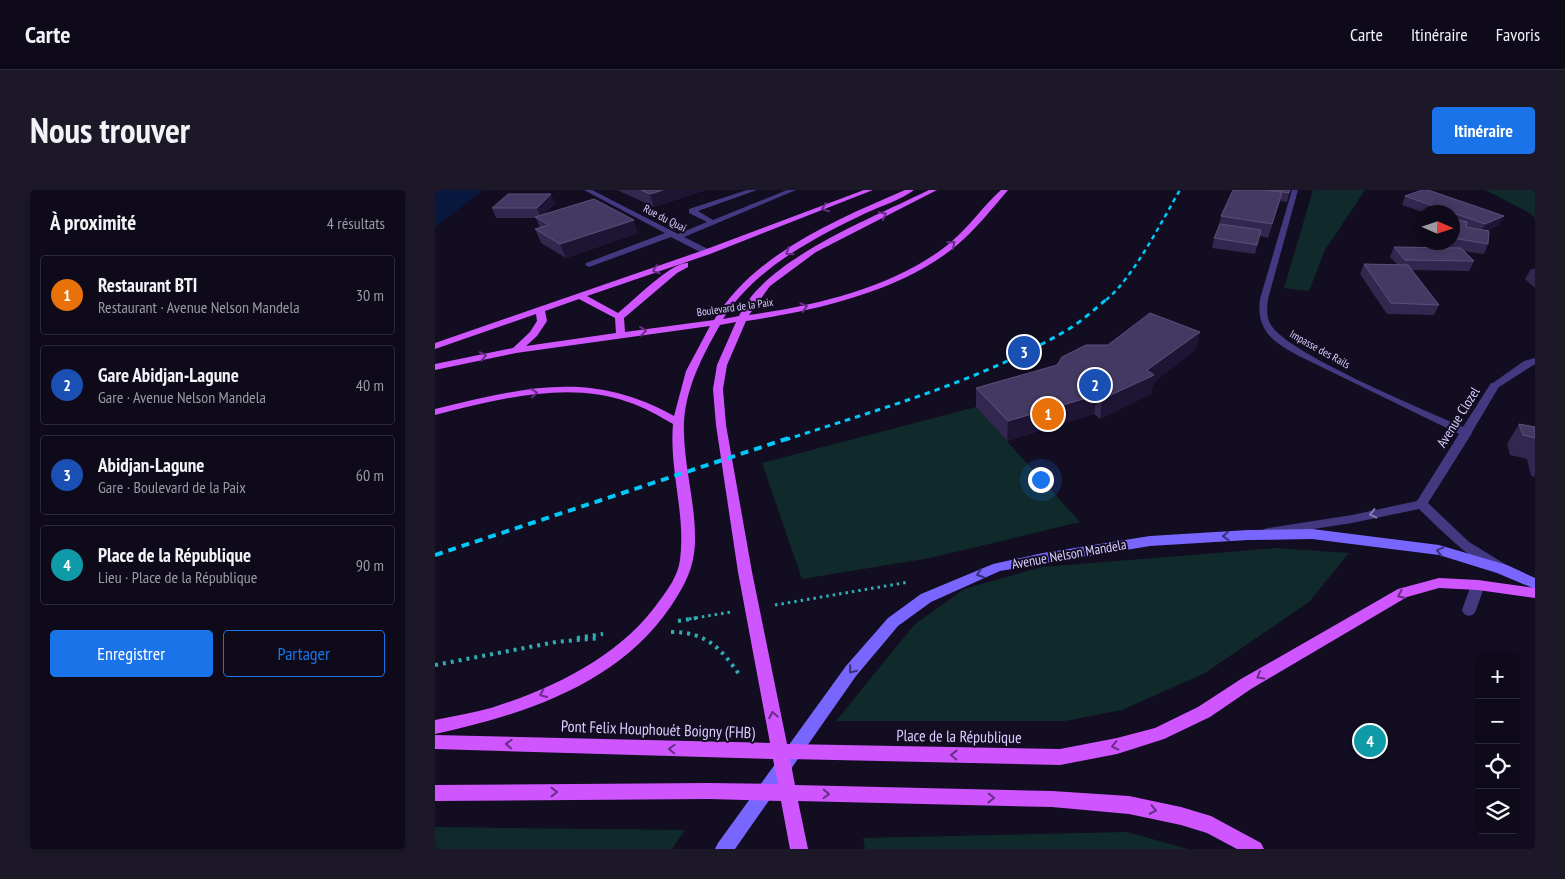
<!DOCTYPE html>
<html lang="fr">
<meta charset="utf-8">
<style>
:root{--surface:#0e0a1a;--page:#1c1827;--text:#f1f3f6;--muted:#9b9aa2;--line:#2e2b39;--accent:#1a73e8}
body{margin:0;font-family:"PT Sans Narrow",sans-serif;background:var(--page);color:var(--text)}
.controls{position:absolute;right:15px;bottom:15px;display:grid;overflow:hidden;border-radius:5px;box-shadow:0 2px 8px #0003}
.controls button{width:45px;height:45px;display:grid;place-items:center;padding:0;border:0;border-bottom:1px solid var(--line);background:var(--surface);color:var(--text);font:25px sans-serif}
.compass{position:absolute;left:980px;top:15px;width:45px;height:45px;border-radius:50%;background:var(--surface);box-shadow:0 2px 8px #0003;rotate:93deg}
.you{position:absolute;left:605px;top:289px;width:18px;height:18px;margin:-12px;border:4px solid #fff;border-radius:50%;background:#1a73e8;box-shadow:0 0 0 8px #1a73e833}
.badge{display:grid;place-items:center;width:32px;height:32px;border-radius:50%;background:var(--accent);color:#fff;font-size:16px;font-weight:700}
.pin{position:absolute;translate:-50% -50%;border:2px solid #fff;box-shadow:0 1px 5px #0006}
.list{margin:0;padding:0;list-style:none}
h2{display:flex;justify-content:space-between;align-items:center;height:65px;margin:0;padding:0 20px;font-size:21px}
h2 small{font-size:16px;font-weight:400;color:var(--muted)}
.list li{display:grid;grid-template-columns:32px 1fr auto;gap:15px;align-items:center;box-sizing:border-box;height:80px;margin:0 10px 10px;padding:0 10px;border:1px solid var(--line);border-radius:5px}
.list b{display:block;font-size:19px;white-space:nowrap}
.list p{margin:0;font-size:16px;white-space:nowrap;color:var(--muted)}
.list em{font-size:16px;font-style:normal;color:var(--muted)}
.actions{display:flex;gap:10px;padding:15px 20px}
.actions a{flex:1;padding:11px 0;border:1px solid var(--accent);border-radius:5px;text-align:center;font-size:18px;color:var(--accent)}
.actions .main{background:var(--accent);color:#fff}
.icon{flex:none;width:28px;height:28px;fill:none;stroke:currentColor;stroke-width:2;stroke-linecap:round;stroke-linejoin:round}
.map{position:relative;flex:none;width:1100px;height:659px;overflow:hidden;border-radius:5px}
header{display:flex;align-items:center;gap:30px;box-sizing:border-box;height:70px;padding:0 25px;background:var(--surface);border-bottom:1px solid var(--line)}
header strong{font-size:24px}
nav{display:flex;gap:28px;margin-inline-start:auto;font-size:18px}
.intro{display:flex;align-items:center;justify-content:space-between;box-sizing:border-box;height:120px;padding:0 30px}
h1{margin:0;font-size:35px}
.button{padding:12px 22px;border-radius:5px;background:var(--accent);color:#fff;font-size:18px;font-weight:700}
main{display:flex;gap:30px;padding:0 30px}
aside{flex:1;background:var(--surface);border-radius:5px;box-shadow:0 2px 8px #0003}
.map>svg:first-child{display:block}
.green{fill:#102a2b}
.water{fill:#09183e}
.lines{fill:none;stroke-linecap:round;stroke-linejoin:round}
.path-far1{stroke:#2eaeb3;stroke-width:3;stroke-dasharray:2.5 4;stroke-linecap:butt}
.path{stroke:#2eaeb3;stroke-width:4;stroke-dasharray:3 5;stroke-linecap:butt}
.service{fill:#423980;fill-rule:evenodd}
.pedestrian{fill:#423980;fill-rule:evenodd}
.minor{fill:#423980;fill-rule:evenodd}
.secondary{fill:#7866fe;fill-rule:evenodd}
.primary{fill:#cf56fe;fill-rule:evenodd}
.rail-far2{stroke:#01c8f8;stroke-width:2.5;stroke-dasharray:4.5 4;stroke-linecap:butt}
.rail-far1{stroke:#01c8f8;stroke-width:3;stroke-dasharray:5.5 5;stroke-linecap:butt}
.rail{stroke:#01c8f8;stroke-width:4;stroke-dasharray:8 6;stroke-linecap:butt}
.wall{fill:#32274f}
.shaded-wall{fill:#1e1535}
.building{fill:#443962;stroke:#5b507b}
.oneway{stroke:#682e85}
.oneway2{stroke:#867cb9}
.oneway3{stroke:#3b317a}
.labels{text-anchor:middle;stroke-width:4;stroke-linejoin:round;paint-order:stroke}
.far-street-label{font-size:11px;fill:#d8ceff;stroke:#130d22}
.street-label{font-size:14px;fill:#d8ceff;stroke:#130d22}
.near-street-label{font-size:16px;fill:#d8ceff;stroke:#130d22}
</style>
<header>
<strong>Carte</strong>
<nav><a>Carte</a><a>Itinéraire</a><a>Favoris</a></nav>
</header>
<div class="intro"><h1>Nous trouver</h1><a class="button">Itinéraire</a></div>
<main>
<aside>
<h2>À proximité<small>4 résultats</small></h2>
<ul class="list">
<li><span class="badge" style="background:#e8710a">1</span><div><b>Restaurant BTI</b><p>Restaurant · Avenue Nelson Mandela</p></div><em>30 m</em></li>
<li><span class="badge" style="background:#1a4fb4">2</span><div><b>Gare Abidjan-Lagune</b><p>Gare · Avenue Nelson Mandela</p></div><em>40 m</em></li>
<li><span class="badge" style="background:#1a4fb4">3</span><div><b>Abidjan-Lagune</b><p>Gare · Boulevard de la Paix</p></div><em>60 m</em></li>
<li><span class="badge" style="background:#0f9aa8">4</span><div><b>Place de la République</b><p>Lieu · Place de la République</p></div><em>90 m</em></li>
</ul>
<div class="actions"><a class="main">Enregistrer</a><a>Partager</a></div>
</aside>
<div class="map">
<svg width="1100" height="659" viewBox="0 0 1100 659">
<rect width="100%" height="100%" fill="#130d22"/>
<g class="green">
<path d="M 878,0 L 930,0 L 890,60 L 874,101 L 849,98 Z"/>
<path d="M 1050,0 L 1100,0 L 1100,28 L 1095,23 Z"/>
<path d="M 541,217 L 645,332 L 495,368 L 367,389 L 327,273 Z"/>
<path d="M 842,358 L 914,363 L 874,412 L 770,483 L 687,520 L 630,531 L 401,531 L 479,435 L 529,399 L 607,377 Z"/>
<path d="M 0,637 L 250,640 L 237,659 L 0,659 Z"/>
<path d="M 692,642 L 753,659 L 430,659 L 428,648 Z"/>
</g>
<path class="water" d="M 0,0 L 48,0 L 0,37 Z"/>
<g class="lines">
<g class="path-far1">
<path d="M 340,415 L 474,392"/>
<path d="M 254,429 L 296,422"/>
</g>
<g class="path">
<path d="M 243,431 L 261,428"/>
<path d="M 236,442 C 273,442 287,460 306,487"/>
<path d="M 142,448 L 168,444"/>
<path d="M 0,475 L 121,452 L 165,448"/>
</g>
<g class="service">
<path d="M 149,0 L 157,0 L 243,44 L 272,32 L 254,23 L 254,19 L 312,0 L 322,0 L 263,21 L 278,30 L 352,0 L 361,0 L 249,47 L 275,60 L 275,64 L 269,64 L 236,47 L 154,77 L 150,75 L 151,73 L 230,43 Z"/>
<path d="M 1100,168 L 1100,174 L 1064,197 L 1056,197 L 1055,195 L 1089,171 Z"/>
</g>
<path class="pedestrian" d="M 1043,390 L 1048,391 L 1050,395 L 1041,420 L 1039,424 L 1034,426 L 1029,424 L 1027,420 L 1036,395 L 1038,391 Z"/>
<path class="minor" d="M 857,0 L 863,0 L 833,109 C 832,118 831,127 836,135 C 853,164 992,221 1028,237 L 1056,193 L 1064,193 L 1065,195 L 1037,242 L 1037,243 L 993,313 L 1034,352 L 1070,374 L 1072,378 L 1070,382 C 1051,387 998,332 984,319 L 917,333 L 833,346 L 829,345 L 827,342 L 829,339 L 833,338 L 917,325 L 982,311 L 1024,244 L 864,166 C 838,152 821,141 825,109 Z"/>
<path class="secondary" d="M 877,339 L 1004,355 L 1072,375 L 1100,388 L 1100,399 L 1062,383 L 1004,365 L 877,349 L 813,350 L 715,356 L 565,381 L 496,412 L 463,436 L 421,486 L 300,659 L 280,659 L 283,653 L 411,476 L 453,428 L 486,404 L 558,374 L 608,363 L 715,346 L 813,340 Z"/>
<path class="primary" d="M 429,0 L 438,0 L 275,64 L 152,106 L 183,123 C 197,112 237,71 253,73 L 253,77 L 242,83 L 189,128 L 190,142 L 279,130 C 320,63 401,30 470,0 L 479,0 C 466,10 446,16 431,23 C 379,48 320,78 288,129 L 304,126 C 331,68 438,28 494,0 L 502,0 L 381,62 L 335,96 L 314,125 C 380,116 464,96 516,52 C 534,37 548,16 566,0 L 573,0 C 557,19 540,40 521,56 C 467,101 379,121 311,131 L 292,175 L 288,199 L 291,235 L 317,382 L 352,554 L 625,559 L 682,548 L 720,538 L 763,517 L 806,489 L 963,399 L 1004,388 L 1043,390 L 1100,398 L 1100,408 L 1043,400 L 1004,398 L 972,407 L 816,499 L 775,527 L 729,549 L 682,564 L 625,575 L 355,569 L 360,595 L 617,601 L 694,606 L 746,617 L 776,626 L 826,653 L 829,659 L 802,659 L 772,643 L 746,635 L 694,624 L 617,617 L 363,611 L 373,659 L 355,659 L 346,611 L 273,609 L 0,611 L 0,595 L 273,593 L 343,594 L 338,569 L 0,559 L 0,545 L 335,553 L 303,382 L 281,235 L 278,199 L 282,175 L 301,132 L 285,135 C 266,168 247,205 249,244 C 250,281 261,316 260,353 C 259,378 250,395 236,416 C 184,494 88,525 0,544 L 0,530 C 18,526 37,523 56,518 C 119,498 186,466 225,410 C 234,398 243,385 245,370 C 251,324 234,280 238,234 C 224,226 209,217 193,212 C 131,190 61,210 0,225 L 0,219 C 88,198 155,179 239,226 L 251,181 L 275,136 L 81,163 L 0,180 L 0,174 L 78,158 L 95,142 L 102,131 L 101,124 L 0,159 L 0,153 L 269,60 ZM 144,109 L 180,128 L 181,143 L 91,156 L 102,146 L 112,131 L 110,121 Z"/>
<path class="rail-far2" d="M 671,110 C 699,87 726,32 745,0"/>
<path class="rail-far1" d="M 350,250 C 447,218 550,190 637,137 C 649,129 661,118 673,108"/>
<path class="rail" d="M 0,365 L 354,248"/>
</g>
<g class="wall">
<path d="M 182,0 L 270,0 L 219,17 Z"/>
<path d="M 798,0 L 855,0 L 852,12 L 845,11 L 833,48 L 825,46 L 820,64 L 777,58 L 779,48 L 783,38 L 786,26 Z"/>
<path d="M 970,6 L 1069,26 L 1064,35 L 1051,41 L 1053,54 L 1049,64 L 1028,61 L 1039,71 L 1034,81 L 977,80 L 1004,115 L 999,125 L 952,124 L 925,84 L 929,74 L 962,74 L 955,67 L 959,57 L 1014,58 L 992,54 L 992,52 L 1018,52 L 1018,22 L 988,22 L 967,15 Z"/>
<path d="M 120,13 L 109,25 L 203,43 L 131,68 L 106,53 L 100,39 L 105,38 L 101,28 L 61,28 L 57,18 Z"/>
<path d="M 1096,79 L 1100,79 L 1100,98 L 1090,89 Z"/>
<path d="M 765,142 L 760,160 L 718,193 L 716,204 L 665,229 L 659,224 L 572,251 L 541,217 L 541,198 L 622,175 L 673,155 Z"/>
<path d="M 1084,234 L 1100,237 L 1100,287 L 1096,286 L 1092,269 L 1075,265 L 1072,254 Z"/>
</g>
<g class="shaded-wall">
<path d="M 228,0 L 270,0 L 219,17 L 215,4 Z"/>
<path d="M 116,4 L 120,13 L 106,28 L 102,18 Z"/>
<path d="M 1069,26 L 1064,35 L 1045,43 L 1050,34 Z"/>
<path d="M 199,30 L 203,43 L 131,68 L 125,54 Z"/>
<path d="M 765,142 L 760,160 L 718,193 L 716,204 L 665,229 L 667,209 L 712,180 Z"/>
<path d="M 662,205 L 659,224 L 572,251 L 573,231 Z"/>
</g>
<g class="building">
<path d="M 206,0 L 228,0 L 215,4 Z"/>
<path d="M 798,0 L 830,0 L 847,2 L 837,34 L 786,26 Z"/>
<path d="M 836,0 L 855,0 L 854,3 Z"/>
<path d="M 987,0 L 993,0 L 1069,26 L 1050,34 L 970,6 Z"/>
<path d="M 73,4 L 116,4 L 102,18 L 57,18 Z"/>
<path d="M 159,9 L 199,30 L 125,54 L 100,39 L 114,35 L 100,27 Z"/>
<path d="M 1018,29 L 1032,32 L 1031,37 L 1054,41 L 1053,54 L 1018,48 Z"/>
<path d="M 785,34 L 826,40 L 822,55 L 779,48 Z"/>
<path d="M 959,57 L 1026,58 L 1039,71 L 970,70 Z"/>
<path d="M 929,74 L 973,75 L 1004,115 L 956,113 Z"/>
<path d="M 715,123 L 765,142 L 712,180 L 719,185 L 667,209 L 662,205 L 573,231 L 541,198 L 622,175 L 627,167 L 651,155 L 673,155 Z"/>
<path d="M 1084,234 L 1100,237 L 1100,248 L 1088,245 Z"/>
</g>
<defs><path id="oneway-chevron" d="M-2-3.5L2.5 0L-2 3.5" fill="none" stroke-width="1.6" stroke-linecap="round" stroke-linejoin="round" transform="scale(1.25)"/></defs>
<g class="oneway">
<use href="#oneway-chevron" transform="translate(390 18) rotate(159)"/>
<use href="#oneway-chevron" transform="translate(448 25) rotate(-27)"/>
<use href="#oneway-chevron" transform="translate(517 54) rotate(-40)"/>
<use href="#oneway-chevron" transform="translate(354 62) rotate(147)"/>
<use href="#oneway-chevron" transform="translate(221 80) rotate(161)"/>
<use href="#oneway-chevron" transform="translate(369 117) rotate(-14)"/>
<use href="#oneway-chevron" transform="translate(208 141) rotate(-7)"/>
<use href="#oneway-chevron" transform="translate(48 166) rotate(-11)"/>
<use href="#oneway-chevron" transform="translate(99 203) rotate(-4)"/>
<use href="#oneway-chevron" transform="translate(966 405) rotate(156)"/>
<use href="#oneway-chevron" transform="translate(825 486) rotate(150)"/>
<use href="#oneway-chevron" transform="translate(108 504) rotate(155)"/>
<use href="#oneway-chevron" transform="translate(338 525) rotate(-101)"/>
<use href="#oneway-chevron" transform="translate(74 554) rotate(-178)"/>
<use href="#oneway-chevron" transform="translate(680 556) rotate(167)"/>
<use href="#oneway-chevron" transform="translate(237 559) rotate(-178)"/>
<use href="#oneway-chevron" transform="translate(519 565) rotate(-179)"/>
<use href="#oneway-chevron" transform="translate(119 602)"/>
<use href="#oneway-chevron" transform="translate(391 604) rotate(2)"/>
<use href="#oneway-chevron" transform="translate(556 608) rotate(1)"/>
<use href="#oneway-chevron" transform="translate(718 620) rotate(12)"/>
</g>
<use class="oneway2" href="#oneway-chevron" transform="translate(938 324) rotate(167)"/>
<g class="oneway3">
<use href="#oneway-chevron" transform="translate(791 346) rotate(177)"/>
<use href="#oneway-chevron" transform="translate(1005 361) rotate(-167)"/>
<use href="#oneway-chevron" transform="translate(545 384) rotate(160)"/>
<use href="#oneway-chevron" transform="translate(417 480) rotate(129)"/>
</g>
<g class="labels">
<g class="far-street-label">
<text transform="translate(230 28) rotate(27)" y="4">Rue du Quai</text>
<text transform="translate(300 117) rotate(-8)" y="4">Boulevard de la Paix</text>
<text transform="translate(885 159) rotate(29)" y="4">Impasse des Rails</text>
</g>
<g class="street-label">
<text transform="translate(1023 227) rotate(-58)" y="5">Avenue Clozel</text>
<text transform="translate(634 364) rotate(-10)" y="5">Avenue Nelson Mandela</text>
</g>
<g class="near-street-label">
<text transform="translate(223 539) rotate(2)" y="6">Pont Felix Houphouét Boigny (FHB)</text>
<text transform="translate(524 546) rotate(1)" y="6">Place de la République</text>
</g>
</g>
</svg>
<div class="controls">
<button>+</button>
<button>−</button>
<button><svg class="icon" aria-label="locate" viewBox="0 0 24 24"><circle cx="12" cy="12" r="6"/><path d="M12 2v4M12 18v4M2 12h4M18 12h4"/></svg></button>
<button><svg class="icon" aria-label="layers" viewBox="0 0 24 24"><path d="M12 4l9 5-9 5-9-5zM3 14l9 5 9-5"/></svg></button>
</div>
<svg class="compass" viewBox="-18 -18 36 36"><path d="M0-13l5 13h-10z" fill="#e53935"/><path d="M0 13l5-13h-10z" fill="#9b9aa2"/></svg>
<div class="you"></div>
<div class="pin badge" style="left:613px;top:224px;background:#e8710a">1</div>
<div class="pin badge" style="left:660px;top:195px;background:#1a4fb4">2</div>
<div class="pin badge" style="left:589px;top:162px;background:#1a4fb4">3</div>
<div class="pin badge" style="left:935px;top:551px;background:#0f9aa8">4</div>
</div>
</main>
